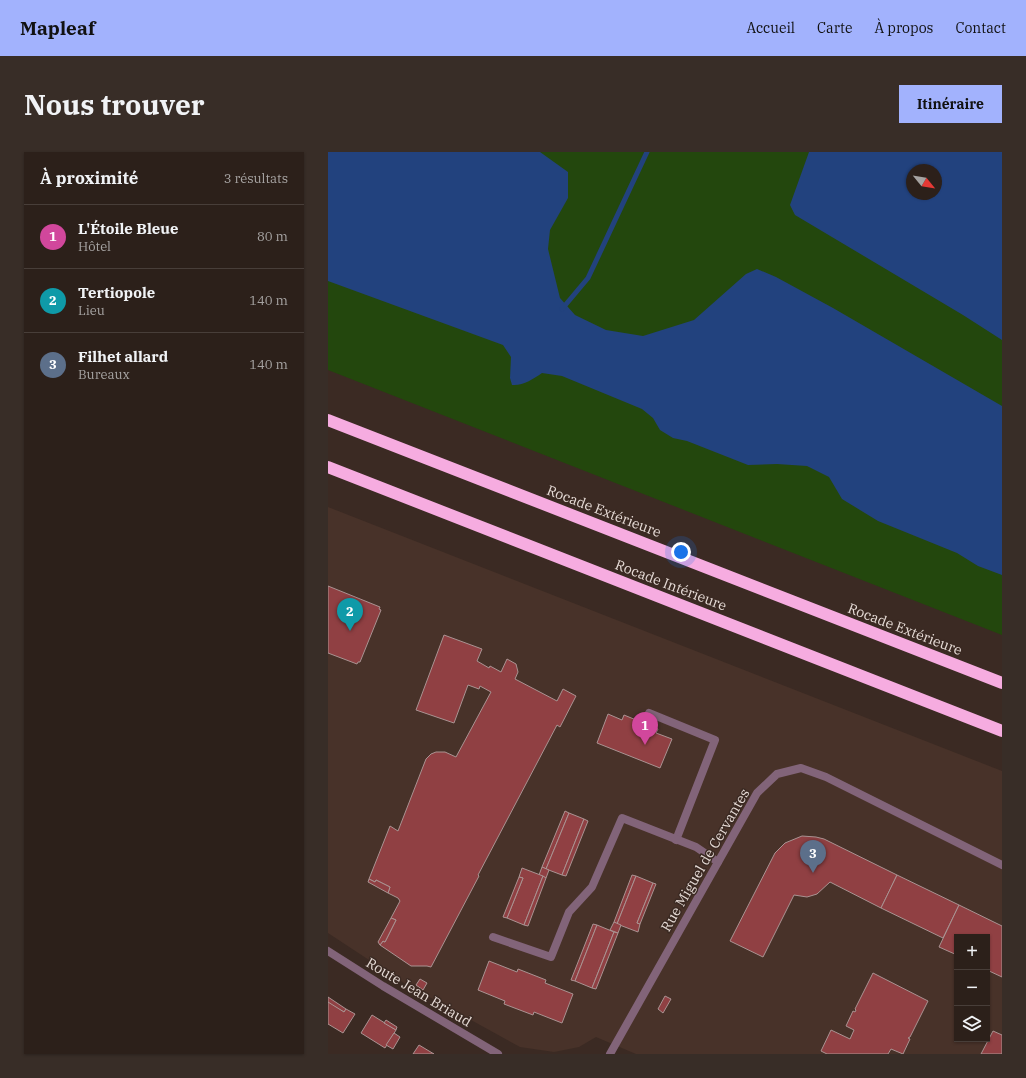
<!DOCTYPE html>
<html lang="fr">
<meta charset="utf-8">
<style>
:root{--surface:#2c201a;--page:#382d27;--text:#f1f3f6;--muted:#a6a3a2;--line:#483e39;--accent:#a2b2fd}
body{margin:0;font-family:"IBM Plex Serif",serif;background:var(--page);color:var(--text)}
.controls{position:absolute;right:12px;bottom:12px;display:grid;overflow:hidden;border-radius:0px;box-shadow:0 1px 3px #0004}
.controls button{width:36px;height:36px;display:grid;place-items:center;padding:0;border:0;border-bottom:1px solid var(--line);background:var(--surface);color:var(--text);font:20px sans-serif}
.compass{position:absolute;left:578px;top:12px;width:36px;height:36px;border-radius:50%;background:var(--surface);box-shadow:0 1px 3px #0004;rotate:120deg}
.you{position:absolute;left:353px;top:400px;width:14px;height:14px;margin:-10px;border:3px solid #fff;border-radius:50%;background:#1a73e8;box-shadow:0 0 0 6px #1a73e833}
.badge{display:grid;place-items:center;width:26px;height:26px;border-radius:50%;background:var(--accent);color:#fff;font-size:13px;font-weight:700}
.pin{position:absolute;translate:-50% -33px;filter:drop-shadow(0 1px 2px #0008)}
.pin::after{content:'';position:absolute;top:21px;width:14px;height:12px;background:inherit;clip-path:polygon(0 0,100% 0,50% 100%)}
.list{margin:0;padding:0;list-style:none}
h2{display:flex;justify-content:space-between;align-items:center;height:52px;margin:0;padding:0 16px;font-size:17px}
h2 small{font-size:13px;font-weight:400;color:var(--muted)}
.list li{display:grid;grid-template-columns:26px 1fr auto;gap:12px;align-items:center;box-sizing:border-box;height:64px;padding:0 16px;border-top:1px solid var(--line)}
.list b{display:block;font-size:15px;white-space:nowrap}
.list p{margin:0;font-size:13px;white-space:nowrap;color:var(--muted)}
.list em{font-size:13px;font-style:normal;color:var(--muted)}
.icon{flex:none;width:22px;height:22px;fill:none;stroke:currentColor;stroke-width:2;stroke-linecap:round;stroke-linejoin:round}
.map{position:relative;flex:none;width:674px;height:902px;overflow:hidden;border-radius:0px}
header{display:flex;align-items:center;gap:24px;box-sizing:border-box;height:56px;padding:0 20px;background:var(--accent);color:#111}
header strong{font-size:19px}
nav{display:flex;gap:22px;margin-inline-start:auto;font-size:14px}
.intro{display:flex;align-items:center;justify-content:space-between;box-sizing:border-box;height:96px;padding:0 24px}
h1{margin:0;font-size:28px}
.button{padding:10px 18px;border-radius:0px;background:var(--accent);color:#111;font-size:14px;font-weight:700}
main{display:flex;gap:24px;padding:0 24px}
aside{flex:1;background:var(--surface);border-radius:0px;box-shadow:0 1px 3px #0004}
.map>svg:first-child{display:block}
.built{fill:#483229;fill-rule:evenodd}
.green{fill:#23470d;fill-rule:evenodd}
.water{fill:#22427e;fill-rule:evenodd}
.lines{fill:none;stroke-linecap:round;stroke-linejoin:round}
.stream{stroke:#22427e;stroke-width:5}
.building{fill:#904043;stroke:#aa9392}
.service{stroke:#826479;stroke-width:8}
.minor{stroke:#826479;stroke-width:8}
.motorway{stroke:#f6ace0;stroke-width:12}
.labels{text-anchor:middle;stroke-width:3;stroke-linejoin:round;paint-order:stroke}
.street-label{font-size:14px;fill:#e6dbd6;stroke:#3b2a23}
</style>
<header>
<strong>Mapleaf</strong>
<nav><a>Accueil</a><a>Carte</a><a>À propos</a><a>Contact</a></nav>
</header>
<div class="intro"><h1>Nous trouver</h1><a class="button">Itinéraire</a></div>
<main>
<aside>
<h2>À proximité<small>3 résultats</small></h2>
<ul class="list">
<li><span class="badge" style="background:#d1479c">1</span><div><b>L'Étoile Bleue</b><p>Hôtel</p></div><em>80 m</em></li>
<li><span class="badge" style="background:#0f9aa8">2</span><div><b>Tertiopole</b><p>Lieu</p></div><em>140 m</em></li>
<li><span class="badge" style="background:#5c6f8a">3</span><div><b>Filhet allard</b><p>Bureaux</p></div><em>140 m</em></li>
</ul>
</aside>
<div class="map">
<svg width="674" height="902" viewBox="0 0 674 902">
<rect width="100%" height="100%" fill="#3b2a23"/>
<path class="built" d="M 0,355 L 674,619 L 674,902 L 308,902 L 268,885 L 251,895 L 226,900 L 192,895 L 76,831 L 0,781 ZM 629,785 L 659,785 L 659,887 L 629,887 Z"/>
<path class="green" d="M 0,0 L 674,0 L 674,483 L 0,218 ZM 584,18 L 608,18 L 608,42 L 584,42 Z"/>
<g class="water">
<path d="M 0,0 L 212,0 L 240,20 L 240,46 L 222,78 L 220,97 L 232,146 L 247,163 L 278,178 L 315,184 L 366,168 L 418,122 L 429,117 L 448,125 L 505,156 L 674,254 L 674,423 L 650,414 L 629,401 L 550,369 L 514,347 L 501,325 L 479,314 L 449,312 L 420,313 L 359,289 L 345,286 L 332,278 L 325,266 L 314,257 L 234,224 L 214,221 C 205,227 195,234 184,233 L 182,226 L 183,205 L 175,193 L 0,129 Z"/>
<path d="M 481,0 L 674,0 L 674,188 L 635,163 L 467,63 L 462,53 ZM 584,18 L 608,18 L 608,42 L 584,42 Z"/>
</g>
<g class="lines">
<path class="stream" d="M 234,157 L 260,126 L 319,0"/>
</g>
<g class="building">
<path d="M 0,434 L 52,455 L 51,457 L 53,458 L 32,510 L 30,510 L 29,512 L 0,501 Z"/>
<path d="M 116,483 L 154,497 L 149,509 L 161,516 L 162,514 L 173,520 L 179,507 L 188,512 L 190,520 L 187,527 L 229,549 L 235,537 L 248,544 L 232,575 L 229,573 L 150,723 L 151,724 L 103,815 L 99,814 L 83,814 L 52,793 L 55,789 L 57,790 L 68,768 L 63,766 L 72,749 L 70,746 L 60,741 L 62,735 L 48,728 L 47,730 L 41,727 L 62,674 L 70,679 L 98,607 L 103,602 L 108,600 L 117,600 L 128,605 L 163,540 L 152,534 L 151,537 L 140,533 L 126,571 L 88,558 Z"/>
<path d="M 280,562 L 294,568 L 296,563 L 330,577 L 328,581 L 344,587 L 332,616 L 269,591 Z"/>
<path d="M 237,659 L 241,661 L 218,717 L 214,715 Z"/>
<path d="M 241,661 L 256,667 L 234,723 L 218,717 Z"/>
<path d="M 256,667 L 260,669 L 238,724 L 234,723 Z"/>
<path d="M 474,684 L 488,685 L 496,687 L 569,723 L 553,756 L 502,730 L 489,742 L 479,745 L 466,743 L 435,805 L 402,789 L 447,701 L 457,691 Z"/>
<path d="M 214,715 L 221,718 L 218,726 L 211,723 Z"/>
<path d="M 194,716 L 215,724 L 196,773 L 179,766 L 195,726 L 191,725 Z"/>
<path d="M 304,723 L 308,724 L 289,772 L 286,770 Z"/>
<path d="M 569,723 L 631,753 L 615,786 L 553,756 Z"/>
<path d="M 215,724 L 218,726 L 200,774 L 196,773 Z"/>
<path d="M 308,724 L 325,731 L 309,771 L 312,772 L 310,780 L 289,772 Z"/>
<path d="M 191,725 L 195,726 L 179,766 L 175,765 Z"/>
<path d="M 41,727 L 47,730 L 48,728 L 62,735 L 60,741 L 40,730 Z"/>
<path d="M 325,731 L 328,732 L 312,772 L 309,771 Z"/>
<path d="M 631,753 L 674,774 L 674,825 L 659,818 L 659,785 L 629,785 L 629,803 L 611,795 Z"/>
<path d="M 63,766 L 68,768 L 57,790 L 55,789 L 52,793 L 50,790 Z"/>
<path d="M 286,770 L 293,773 L 290,781 L 282,778 Z"/>
<path d="M 265,772 L 269,773 L 247,829 L 243,828 Z"/>
<path d="M 269,773 L 286,780 L 264,836 L 247,829 Z"/>
<path d="M 286,780 L 290,781 L 268,837 L 264,836 Z"/>
<path d="M 161,809 L 189,820 L 190,817 L 218,828 L 217,831 L 245,842 L 234,871 L 206,860 L 205,863 L 176,852 L 177,849 L 150,838 Z"/>
<path d="M 545,821 L 600,849 L 582,885 L 580,886 L 582,887 L 575,902 L 563,897 L 560,902 L 499,902 L 493,899 L 503,878 L 522,887 L 526,878 L 518,874 L 525,859 L 527,860 L 528,858 L 527,857 Z"/>
<path d="M 92,827 L 99,831 L 95,838 L 88,833 Z"/>
<path d="M 337,844 L 343,847 L 335,861 L 330,857 Z"/>
<path d="M 0,845 L 18,857 L 16,860 L 0,851 Z"/>
<path d="M 0,850 L 16,860 L 18,857 L 27,862 L 15,881 L 0,872 Z"/>
<path d="M 44,863 L 68,878 L 57,896 L 33,881 Z"/>
<path d="M 58,868 L 69,875 L 68,878 L 56,871 Z"/>
<path d="M 665,879 L 674,883 L 674,902 L 653,902 Z"/>
<path d="M 66,881 L 72,885 L 65,897 L 58,893 Z"/>
<path d="M 91,893 L 106,902 L 85,902 Z"/>
</g>
<g class="lines">
<g class="service">
<path d="M 321,561 L 387,588 L 348,688"/>
<path d="M 165,785 L 223,805 L 241,760 L 264,735 L 294,666 L 368,695 L 390,710"/>
</g>
<g class="minor">
<path d="M 0,799 L 55,834 L 170,902"/>
<path d="M 282,902 L 429,641 L 449,622 L 473,616 L 498,625 L 674,713"/>
</g>
<g class="motorway">
<path d="M 0,268 L 674,531"/>
<path d="M 0,315 L 674,579"/>
</g>
</g>
<g class="labels">
<g class="street-label">
<text transform="translate(276 359) rotate(21)" y="5">Rocade Extérieure</text>
<text transform="translate(343 433) rotate(21)" y="5">Rocade Intérieure</text>
<text transform="translate(577 477) rotate(21)" y="5">Rocade Extérieure</text>
<text transform="translate(377 708) rotate(-60)" y="5">Rue Miguel de Cervantes</text>
<text transform="translate(91 840) rotate(31)" y="5">Route Jean Briaud</text>
</g>
</g>
</svg>
<div class="controls">
<button>+</button>
<button>−</button>
<button><svg class="icon" aria-label="layers" viewBox="0 0 24 24"><path d="M12 4l9 5-9 5-9-5zM3 14l9 5 9-5"/></svg></button>
</div>
<svg class="compass" viewBox="-18 -18 36 36"><path d="M0-13l5 13h-10z" fill="#e53935"/><path d="M0 13l5-13h-10z" fill="#a6a3a2"/></svg>
<div class="you"></div>
<div class="pin badge" style="left:317px;top:593px;background:#d1479c">1</div>
<div class="pin badge" style="left:22px;top:479px;background:#0f9aa8">2</div>
<div class="pin badge" style="left:485px;top:721px;background:#5c6f8a">3</div>
</div>
</main>
